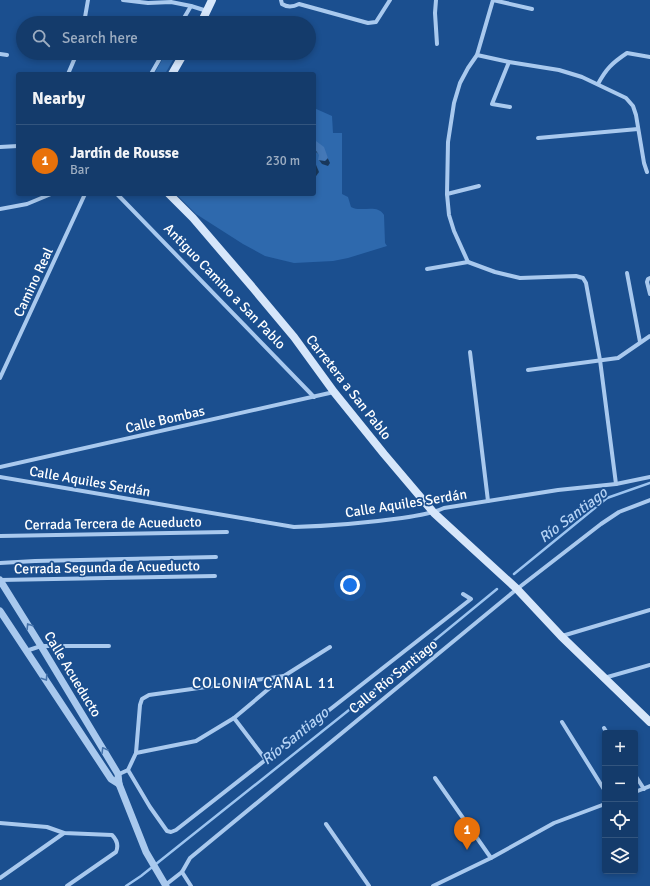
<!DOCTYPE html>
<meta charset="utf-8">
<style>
:root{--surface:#143b6b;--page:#1d4271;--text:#f1f3f6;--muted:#9dadc1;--line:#33557e;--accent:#ffd166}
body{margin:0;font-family:Signika,sans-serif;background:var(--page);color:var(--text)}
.controls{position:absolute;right:12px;bottom:12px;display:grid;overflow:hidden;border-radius:4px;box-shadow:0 2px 6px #0003}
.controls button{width:36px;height:36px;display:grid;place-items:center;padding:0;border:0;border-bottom:1px solid var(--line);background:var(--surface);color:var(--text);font:20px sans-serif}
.you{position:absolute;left:350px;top:585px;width:14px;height:14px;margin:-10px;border:3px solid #fff;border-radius:50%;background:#1a73e8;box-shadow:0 0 0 6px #1a73e833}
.badge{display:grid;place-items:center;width:26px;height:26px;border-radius:50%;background:var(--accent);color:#fff;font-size:13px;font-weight:700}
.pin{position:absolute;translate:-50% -33px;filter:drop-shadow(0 1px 2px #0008)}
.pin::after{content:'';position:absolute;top:21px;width:14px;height:12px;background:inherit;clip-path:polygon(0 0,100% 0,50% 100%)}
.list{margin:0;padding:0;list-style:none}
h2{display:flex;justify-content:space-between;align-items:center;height:52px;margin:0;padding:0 16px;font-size:17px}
h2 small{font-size:13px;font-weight:400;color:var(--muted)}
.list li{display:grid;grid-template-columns:26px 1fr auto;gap:12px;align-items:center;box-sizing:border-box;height:72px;padding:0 16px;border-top:1px solid var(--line)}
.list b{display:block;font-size:15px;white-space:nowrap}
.list p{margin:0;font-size:13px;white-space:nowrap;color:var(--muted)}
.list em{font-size:13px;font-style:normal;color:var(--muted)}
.icon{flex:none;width:22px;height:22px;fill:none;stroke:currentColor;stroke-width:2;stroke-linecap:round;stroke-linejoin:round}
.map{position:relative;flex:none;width:650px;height:886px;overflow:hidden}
.search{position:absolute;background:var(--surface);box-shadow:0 2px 6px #0003;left:16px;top:16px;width:300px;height:44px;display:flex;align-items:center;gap:10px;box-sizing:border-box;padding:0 14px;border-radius:22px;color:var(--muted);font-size:15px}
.panel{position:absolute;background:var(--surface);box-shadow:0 2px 6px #0003;left:16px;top:72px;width:300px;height:124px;border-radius:4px}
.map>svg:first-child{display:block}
.green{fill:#2e69ad}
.shadow{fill:#0007}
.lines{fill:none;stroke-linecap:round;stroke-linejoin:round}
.stream{stroke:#9cc4f0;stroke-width:2.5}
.building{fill:#4478b7}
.minor{stroke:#a9c9ee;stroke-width:4}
.tertiary{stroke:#a9c9ee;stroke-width:7}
.secondary{stroke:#d6e6fa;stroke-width:8}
.oneway{stroke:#4674ac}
.labels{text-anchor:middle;stroke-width:3.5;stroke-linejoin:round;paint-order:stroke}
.street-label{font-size:14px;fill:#fff;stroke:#1b4f8f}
.water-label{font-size:15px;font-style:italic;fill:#b5d3f5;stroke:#1b4f8f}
.neighbourhood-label{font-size:15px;letter-spacing:1px;fill:#fff;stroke:#1b4f8f}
</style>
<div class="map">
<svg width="650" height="886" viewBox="0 0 650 886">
<rect width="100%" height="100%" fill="#1b4f8f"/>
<g class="green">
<path d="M 166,53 L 177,53 L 165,74 L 154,74 Z"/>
<path d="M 314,108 L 332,116 L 333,133 L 342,133 L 342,194 L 348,197 L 351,207 C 361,213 377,203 384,215 L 385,243 L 387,246 L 348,258 L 333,261 L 294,263 L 265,256 L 243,244 L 196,214 L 176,194 L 314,194 Z"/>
</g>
<g class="shadow">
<path d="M 314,146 L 323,148 L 330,163 L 328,166 L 322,164 L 319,160 L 320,155 L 316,152 Z"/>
<path d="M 314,160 L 319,172 L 314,179 Z"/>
</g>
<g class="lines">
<g class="stream">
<path d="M 514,574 L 607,498 L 650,483"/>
<path d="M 126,886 L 141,876 L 374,690 L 497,589"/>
</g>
</g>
<path class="building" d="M 316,141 L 324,147 L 328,158 L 325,161 L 318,160 L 319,155 L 314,148 L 314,144 Z"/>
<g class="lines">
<g class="minor">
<path d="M 123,0 L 148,3 L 171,2 L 191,6 L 207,11"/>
<path d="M 281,0 L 282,4 C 288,8 293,7 299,4 L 368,23 L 376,22 L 390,0"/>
<path d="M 436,0 L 435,13 L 437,44"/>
<path d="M 493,0 L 477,55 L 468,68 L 460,83 L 454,103 L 448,142 L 447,194 L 449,215 L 454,231 L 468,262 L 495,272 L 520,278 L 576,276 L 583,278 L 586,283 L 600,360 L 616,484"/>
<path d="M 493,0 L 532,9"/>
<path d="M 84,23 L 88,0"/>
<path d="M 181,23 L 191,6"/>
<path d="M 0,54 L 7,55"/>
<path d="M 477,55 L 509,62 L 559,70 L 582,77 L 626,98 L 633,106 L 636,115 L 644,163 L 647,172"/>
<path d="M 509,62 L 492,104 L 510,107"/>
<path d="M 68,74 L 77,53"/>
<path d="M 151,74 L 163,53"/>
<path d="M 598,84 C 606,69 612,63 627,53 L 650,57"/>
<path d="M 538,138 L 638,129"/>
<path d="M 0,147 L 18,146"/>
<path d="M 117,194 L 314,397"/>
<path d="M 447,194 L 479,186"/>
<path d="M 0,209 L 27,204 L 51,194"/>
<path d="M 427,269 L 468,262"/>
<path d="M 627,273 L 640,342"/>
<path d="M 650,278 L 648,279 L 647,282 L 650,294"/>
<path d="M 470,352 L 488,501"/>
<path d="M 528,370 L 618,358 L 650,336"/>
<path d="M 0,378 L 85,194"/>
<path d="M 0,467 L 334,392"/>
<path d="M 0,477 L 294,527 C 330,526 366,523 402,518 C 417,516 431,514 444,508 L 558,490 L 616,484 L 650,477"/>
<path d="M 0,536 L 227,532"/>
<path d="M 0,563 L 35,561 L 216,557"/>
<path d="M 0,580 L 215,576"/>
<path d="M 562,636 L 650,610"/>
<path d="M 26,651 L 41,646 L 109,646"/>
<path d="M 604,678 L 650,665"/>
<path d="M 234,718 L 266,760"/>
<path d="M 562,722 L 605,791"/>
<path d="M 604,728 L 607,733"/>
<path d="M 136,753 L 140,705 L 142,699 L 149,695 L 284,676"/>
<path d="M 128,770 L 150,807 L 167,831 L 171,832 L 176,830 L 471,599 L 463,594"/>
<path d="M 117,775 L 128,770 L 136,753 L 196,741 L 234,718 L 284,676 L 330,647"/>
<path d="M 635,775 L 644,789"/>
<path d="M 435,778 L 491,858"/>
<path d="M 635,792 L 650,786"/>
<path d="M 0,823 L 47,827 L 64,833 L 112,835 C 117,840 119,845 116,852 L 67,886"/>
<path d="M 326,824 L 369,886"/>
<path d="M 182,872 L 191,886"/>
<path d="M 0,878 L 64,833"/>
<path d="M 164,886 L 182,872 L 190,858 L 517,589 L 601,524 L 619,512 L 650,500"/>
<path d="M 433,886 L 491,858 L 554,823 L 605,804"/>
</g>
<g class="tertiary">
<path d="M 0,580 L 41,646 L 118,774 L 119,784 L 146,852 L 166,886"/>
<path d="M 0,611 L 111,779 L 119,784"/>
</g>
<g class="secondary">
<path d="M 201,23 L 212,0"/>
<path d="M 172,74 L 184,53"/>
<path d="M 169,194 L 193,218 L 253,288 L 294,337 L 334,392 L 384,454 L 434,513 L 517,589 L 561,636 L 650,722"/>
</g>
</g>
<defs><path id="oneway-chevron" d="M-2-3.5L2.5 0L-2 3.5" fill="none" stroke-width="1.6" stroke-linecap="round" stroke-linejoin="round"/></defs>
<g class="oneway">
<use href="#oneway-chevron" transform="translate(29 626) rotate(-122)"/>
<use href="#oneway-chevron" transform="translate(45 678) rotate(57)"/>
<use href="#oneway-chevron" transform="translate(104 750) rotate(-121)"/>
</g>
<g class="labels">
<g class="street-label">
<text transform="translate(33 282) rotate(-65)" y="5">Camino Real</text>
<text transform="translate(225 286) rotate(46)" y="5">Antiguo Camino a San Pablo</text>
<text transform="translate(349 387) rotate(52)" y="5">Carretera a San Pablo</text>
<text transform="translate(165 419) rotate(-13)" y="5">Calle Bombas</text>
<text transform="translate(90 481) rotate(10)" y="5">Calle Aquiles Serdán</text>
<text transform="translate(406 503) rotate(-9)" y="5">Calle Aquiles Serdán</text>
<text transform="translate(113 523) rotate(-1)" y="5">Cerrada Tercera de Acueducto</text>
<text transform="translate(107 567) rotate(-1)" y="5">Cerrada Segunda de Acueducto</text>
<text transform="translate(73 674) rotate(59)" y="5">Calle Acueducto</text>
<text transform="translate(393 676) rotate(-39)" y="5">Calle Río Santiago</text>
</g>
<g class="water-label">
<text transform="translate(573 515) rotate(-37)" y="5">Río Santiago</text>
<text transform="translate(295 736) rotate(-39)" y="5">Río Santiago</text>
</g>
<g class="neighbourhood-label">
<text x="264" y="688">COLONIA CANAL 11</text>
</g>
</g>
</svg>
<div class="controls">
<button>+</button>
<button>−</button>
<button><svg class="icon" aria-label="locate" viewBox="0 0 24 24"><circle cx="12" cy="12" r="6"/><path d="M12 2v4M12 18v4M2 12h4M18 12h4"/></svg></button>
<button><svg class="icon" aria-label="layers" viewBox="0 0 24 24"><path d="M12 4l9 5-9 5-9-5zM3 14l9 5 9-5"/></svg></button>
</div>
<div class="you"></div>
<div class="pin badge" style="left:467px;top:850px;background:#e8710a">1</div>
<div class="search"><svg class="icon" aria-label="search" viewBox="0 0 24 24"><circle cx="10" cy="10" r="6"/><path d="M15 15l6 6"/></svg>Search here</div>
<section class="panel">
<h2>Nearby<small></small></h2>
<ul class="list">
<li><span class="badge" style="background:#e8710a">1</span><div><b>Jardín de Rousse</b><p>Bar</p></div><em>230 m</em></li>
</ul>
</section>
</div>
